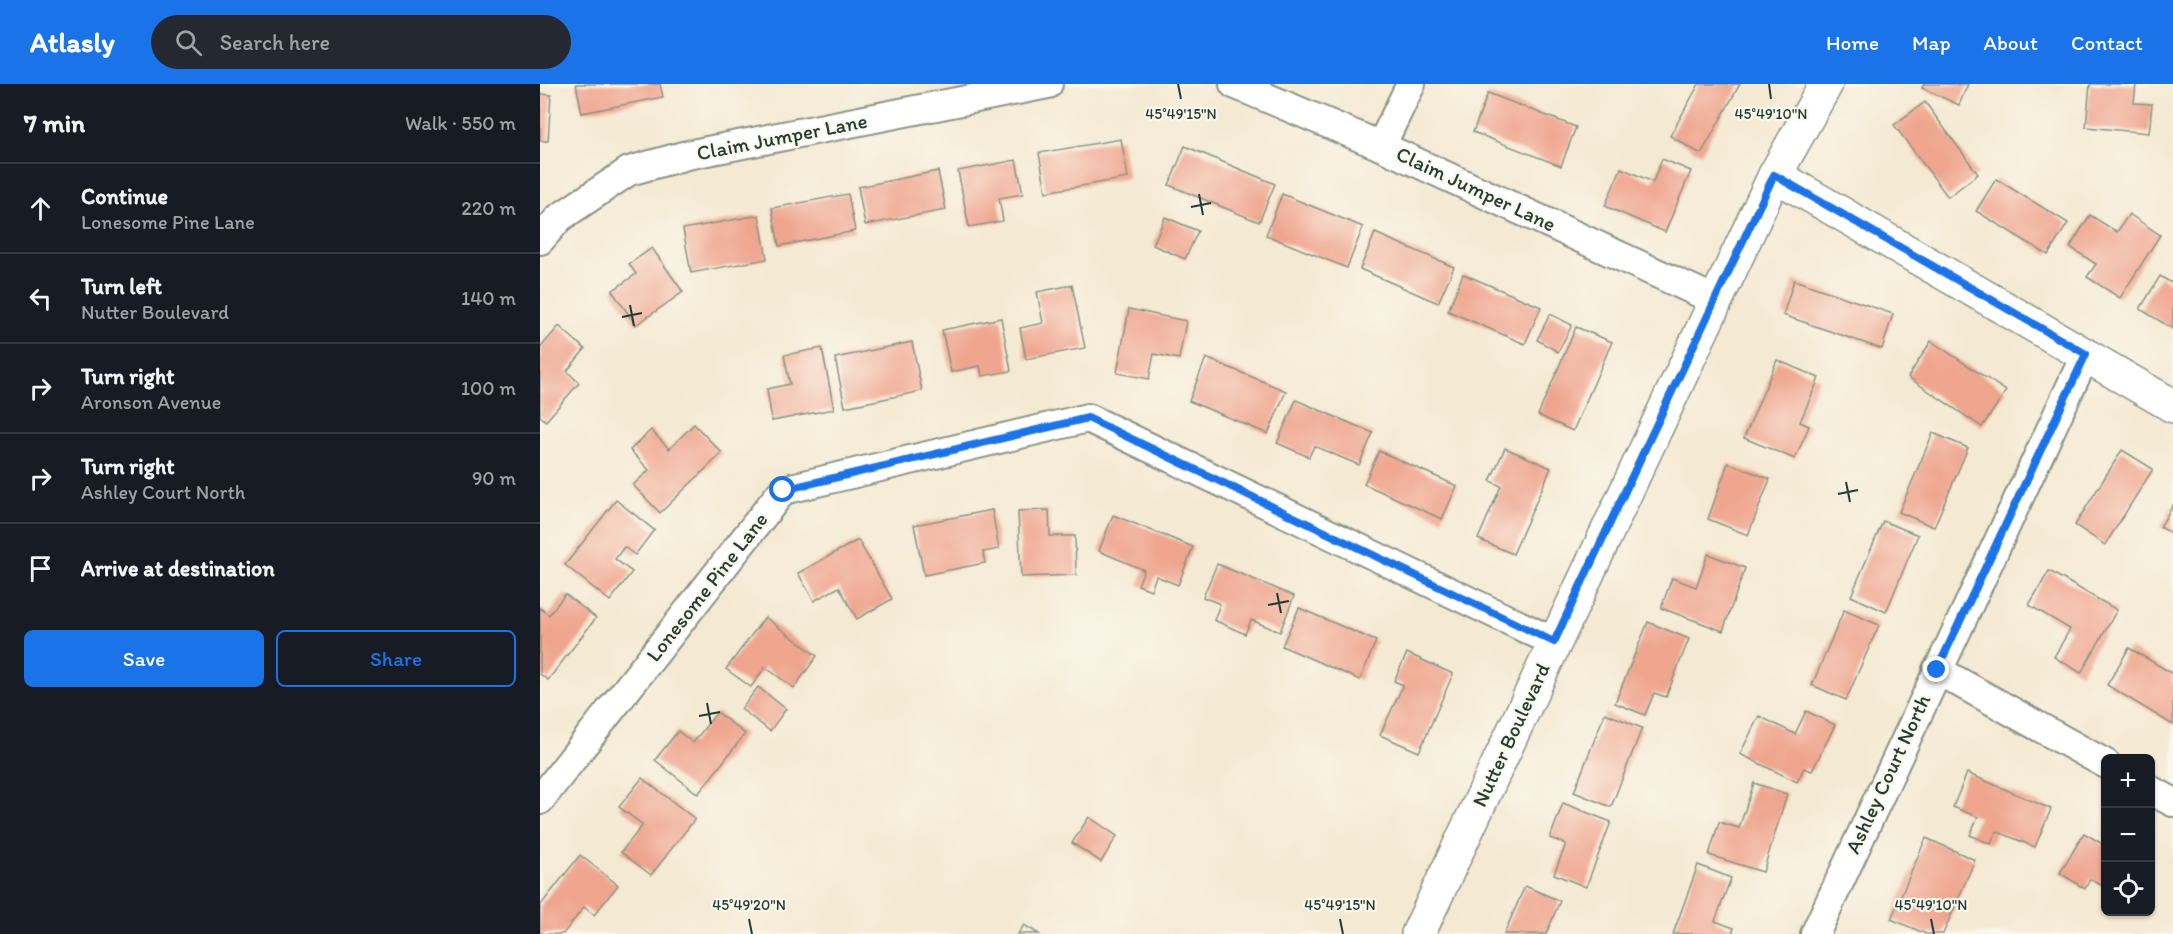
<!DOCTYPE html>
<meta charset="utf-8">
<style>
:root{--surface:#171b24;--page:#242831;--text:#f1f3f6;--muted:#9ea1a6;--line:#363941;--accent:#1a73e8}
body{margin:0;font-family:Itim,sans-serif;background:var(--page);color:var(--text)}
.controls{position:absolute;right:18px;bottom:18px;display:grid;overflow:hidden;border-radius:9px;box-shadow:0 2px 4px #0004}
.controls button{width:54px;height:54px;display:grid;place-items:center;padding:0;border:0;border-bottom:2px solid var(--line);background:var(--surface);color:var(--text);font:30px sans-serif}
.stop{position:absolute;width:18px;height:18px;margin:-14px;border:4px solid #1a73e8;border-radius:50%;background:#fff}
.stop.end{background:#1a73e8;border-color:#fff;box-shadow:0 2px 6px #0008}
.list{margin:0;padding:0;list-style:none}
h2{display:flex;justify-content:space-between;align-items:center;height:78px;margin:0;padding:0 24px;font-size:26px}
h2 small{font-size:20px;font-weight:400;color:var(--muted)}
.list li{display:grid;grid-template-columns:39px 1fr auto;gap:18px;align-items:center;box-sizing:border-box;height:90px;padding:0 24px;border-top:2px solid var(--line)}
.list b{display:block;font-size:22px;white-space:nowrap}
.list p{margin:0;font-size:20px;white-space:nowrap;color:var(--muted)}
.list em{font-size:20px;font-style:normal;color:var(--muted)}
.actions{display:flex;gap:12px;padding:18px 24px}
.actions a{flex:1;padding:14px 0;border:2px solid var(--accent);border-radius:9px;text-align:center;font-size:21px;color:var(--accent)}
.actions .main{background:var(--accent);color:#fff}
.icon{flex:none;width:33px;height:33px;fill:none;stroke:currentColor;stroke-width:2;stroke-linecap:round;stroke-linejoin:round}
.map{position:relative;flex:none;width:1633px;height:850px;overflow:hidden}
header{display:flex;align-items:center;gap:36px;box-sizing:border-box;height:84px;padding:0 30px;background:var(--accent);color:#fff}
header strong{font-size:28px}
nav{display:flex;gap:33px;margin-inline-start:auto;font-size:21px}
.search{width:420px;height:54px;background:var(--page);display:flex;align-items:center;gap:15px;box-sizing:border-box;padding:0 21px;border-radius:33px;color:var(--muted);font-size:22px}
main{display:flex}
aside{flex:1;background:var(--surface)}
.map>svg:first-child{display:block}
.building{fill:#efa58e}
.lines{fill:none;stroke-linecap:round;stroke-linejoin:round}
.minor-casing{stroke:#8a9383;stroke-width:32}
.tertiary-casing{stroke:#8a9383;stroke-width:36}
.minor{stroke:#fff;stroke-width:28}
.tertiary{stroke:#fff;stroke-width:33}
.route{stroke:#1a73e8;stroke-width:8}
.ticks{fill:none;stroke:#1f3d34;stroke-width:2}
.labels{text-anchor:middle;stroke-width:4.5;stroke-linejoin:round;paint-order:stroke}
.street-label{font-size:21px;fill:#1f3d34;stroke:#fbf7ec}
.ticks-label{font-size:15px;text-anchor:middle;fill:#1f3d34;stroke:#fbf7ec;stroke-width:4.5;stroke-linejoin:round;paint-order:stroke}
</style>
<header>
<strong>Atlasly</strong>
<div class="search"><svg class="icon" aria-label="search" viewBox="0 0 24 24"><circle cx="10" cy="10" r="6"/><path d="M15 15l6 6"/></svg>Search here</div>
<nav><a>Home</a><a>Map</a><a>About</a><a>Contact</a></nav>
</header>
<main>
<aside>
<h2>7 min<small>Walk · 550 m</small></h2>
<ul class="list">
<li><svg class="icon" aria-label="ahead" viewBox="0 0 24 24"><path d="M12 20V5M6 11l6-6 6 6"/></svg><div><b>Continue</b><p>Lonesome Pine Lane</p></div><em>220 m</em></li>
<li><svg class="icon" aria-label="left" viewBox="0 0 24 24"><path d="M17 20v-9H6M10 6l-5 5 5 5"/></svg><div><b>Turn left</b><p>Nutter Boulevard</p></div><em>140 m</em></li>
<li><svg class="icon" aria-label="right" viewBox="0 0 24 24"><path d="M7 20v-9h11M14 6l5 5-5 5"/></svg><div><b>Turn right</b><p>Aronson Avenue</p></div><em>100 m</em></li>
<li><svg class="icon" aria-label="right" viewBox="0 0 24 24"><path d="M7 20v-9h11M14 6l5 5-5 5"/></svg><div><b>Turn right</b><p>Ashley Court North</p></div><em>90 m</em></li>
<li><svg class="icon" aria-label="arrive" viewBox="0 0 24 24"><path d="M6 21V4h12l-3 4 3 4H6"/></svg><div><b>Arrive at destination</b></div></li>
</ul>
<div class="actions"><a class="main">Save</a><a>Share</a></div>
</aside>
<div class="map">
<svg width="1633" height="850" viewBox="0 0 1633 850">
<rect width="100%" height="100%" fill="#fbf7ec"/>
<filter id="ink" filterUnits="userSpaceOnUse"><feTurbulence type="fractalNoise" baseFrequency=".0167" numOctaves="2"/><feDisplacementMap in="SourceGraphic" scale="12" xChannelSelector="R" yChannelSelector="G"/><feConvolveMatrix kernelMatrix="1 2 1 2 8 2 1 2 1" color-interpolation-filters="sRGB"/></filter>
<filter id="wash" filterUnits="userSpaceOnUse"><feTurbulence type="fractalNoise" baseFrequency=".008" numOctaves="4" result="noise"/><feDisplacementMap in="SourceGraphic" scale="24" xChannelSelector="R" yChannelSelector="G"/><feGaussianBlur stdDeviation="1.35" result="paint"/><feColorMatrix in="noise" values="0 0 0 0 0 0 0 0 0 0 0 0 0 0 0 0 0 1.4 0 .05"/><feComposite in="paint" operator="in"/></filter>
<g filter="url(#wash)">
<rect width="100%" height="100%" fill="#f4e9d2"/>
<g id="blocks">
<g class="building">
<path d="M 36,0 L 120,0 L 123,13 L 42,29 Z"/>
<path d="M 1159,0 L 1200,0 L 1161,70 L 1130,52 Z"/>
<path d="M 1384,0 L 1428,0 L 1419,21 L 1382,4 Z"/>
<path d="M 1550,0 L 1596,0 L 1594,19 L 1612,20 L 1609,49 L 1546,43 Z"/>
<path d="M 948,9 L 1036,43 L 1021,82 L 933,48 Z"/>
<path d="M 0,10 L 11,11 L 8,57 L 0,57 Z"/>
<path d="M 1385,18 L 1438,90 L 1408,113 L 1354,41 Z"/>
<path d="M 581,55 L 588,94 L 506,108 L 499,69 Z"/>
<path d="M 645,62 L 735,100 L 719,138 L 629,101 Z"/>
<path d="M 1122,75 L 1151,87 L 1125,148 L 1065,122 L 1081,84 L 1113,98 Z"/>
<path d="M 476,76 L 483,110 L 459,114 L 463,137 L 429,143 L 418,87 Z"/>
<path d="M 398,87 L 406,126 L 325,141 L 318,103 Z"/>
<path d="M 1456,95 L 1528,139 L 1508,171 L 1436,127 Z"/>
<path d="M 308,110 L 315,147 L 239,162 L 232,124 Z"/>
<path d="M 742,110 L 823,143 L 807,184 L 726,151 Z"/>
<path d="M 1589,130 L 1620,151 L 1580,214 L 1547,193 L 1556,180 L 1530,163 L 1550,131 L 1577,148 Z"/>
<path d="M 219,131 L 227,175 L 151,189 L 143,145 Z"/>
<path d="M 625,133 L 658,147 L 645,175 L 613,161 Z"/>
<path d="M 835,149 L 914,183 L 898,219 L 820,185 Z"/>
<path d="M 112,164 L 143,208 L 96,241 L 72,207 L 96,190 L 89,180 Z"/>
<path d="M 923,190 L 1001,223 L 985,260 L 908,227 Z"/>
<path d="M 1620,192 L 1633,200 L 1633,245 L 1600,225 Z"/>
<path d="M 1254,196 L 1353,230 L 1342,265 L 1243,231 Z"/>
<path d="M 532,201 L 545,264 L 486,275 L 480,244 L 503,239 L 497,208 Z"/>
<path d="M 589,225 L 646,237 L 639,275 L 614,270 L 609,295 L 577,289 Z"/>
<path d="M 1010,230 L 1032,241 L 1018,268 L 997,256 Z"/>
<path d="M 461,234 L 471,287 L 442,292 L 440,282 L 411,288 L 402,246 Z"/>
<path d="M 19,242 L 45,265 L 27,287 L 39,299 L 6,337 L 0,332 L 0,264 Z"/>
<path d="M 1036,243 L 1072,258 L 1033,347 L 998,331 Z"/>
<path d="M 1391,257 L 1466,307 L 1442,343 L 1368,293 Z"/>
<path d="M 372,258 L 382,307 L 305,323 L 295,274 Z"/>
<path d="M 282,264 L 294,325 L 232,337 L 227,305 L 250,300 L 244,271 Z"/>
<path d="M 666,274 L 746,307 L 728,350 L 649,317 Z"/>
<path d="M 1237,276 L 1279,294 L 1260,338 L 1269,342 L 1255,375 L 1204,354 Z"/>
<path d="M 756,316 L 833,349 L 819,381 L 774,362 L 769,373 L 737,359 Z"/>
<path d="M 154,340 L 182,369 L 120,429 L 93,401 L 109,386 L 90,366 L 111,346 L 129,365 Z"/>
<path d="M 1393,349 L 1428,364 L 1394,443 L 1359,428 Z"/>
<path d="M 965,364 L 1011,384 L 973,470 L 938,455 L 961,402 L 950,397 Z"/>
<path d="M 1582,366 L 1613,385 L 1565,461 L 1535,441 Z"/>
<path d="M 839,367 L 917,402 L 902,435 L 824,400 Z"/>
<path d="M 1188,379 L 1230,395 L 1208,451 L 1168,435 Z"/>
<path d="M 76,416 L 114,446 L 95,471 L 84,463 L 75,475 L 92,488 L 70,517 L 25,481 Z"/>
<path d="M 1633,421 L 1633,450 L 1620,443 Z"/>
<path d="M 452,426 L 459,465 L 443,468 L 445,479 L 384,491 L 374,441 Z"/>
<path d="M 509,426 L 510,452 L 535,452 L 536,491 L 481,493 L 478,427 Z"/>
<path d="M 573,431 L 653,463 L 638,501 L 616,492 L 611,506 L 598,501 L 604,486 L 559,467 Z"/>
<path d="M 1343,437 L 1378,451 L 1346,528 L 1311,512 Z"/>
<path d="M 318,456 L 352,515 L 317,535 L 299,503 L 274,517 L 258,489 Z"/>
<path d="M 1168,470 L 1205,484 L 1183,547 L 1121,524 L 1132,494 L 1156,503 Z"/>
<path d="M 677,480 L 754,512 L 740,548 L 711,536 L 705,550 L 674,536 L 680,520 L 663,513 Z"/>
<path d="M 1509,487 L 1577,526 L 1541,589 L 1514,573 L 1530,545 L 1489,521 Z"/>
<path d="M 25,510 L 56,534 L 8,596 L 0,590 L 0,524 L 9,531 Z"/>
<path d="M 759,524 L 836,557 L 820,596 L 742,562 Z"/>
<path d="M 1304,526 L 1339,541 L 1306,616 L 1272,601 Z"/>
<path d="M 225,533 L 277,572 L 254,604 L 225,583 L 211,603 L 186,585 Z"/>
<path d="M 1108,538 L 1149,555 L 1126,613 L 1114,609 L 1105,631 L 1075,619 Z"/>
<path d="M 1589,564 L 1633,590 L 1633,641 L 1567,601 Z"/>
<path d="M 867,569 L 913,590 L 879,668 L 840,651 L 863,601 L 854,597 Z"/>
<path d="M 218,603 L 246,625 L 230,647 L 201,625 Z"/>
<path d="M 1266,627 L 1295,641 L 1272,687 L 1264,684 L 1257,698 L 1200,670 L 1219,632 L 1255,650 Z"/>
<path d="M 177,628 L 205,650 L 158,710 L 115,676 L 138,647 L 153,659 Z"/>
<path d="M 1065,629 L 1102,644 L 1071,723 L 1034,708 Z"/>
<path d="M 1427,689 L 1511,725 L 1495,763 L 1456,747 L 1451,760 L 1430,751 L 1438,733 L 1413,723 Z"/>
<path d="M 102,694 L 155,735 L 111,791 L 81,768 L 103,741 L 79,723 Z"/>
<path d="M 1214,699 L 1247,710 L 1223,788 L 1169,771 L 1179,738 L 1199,744 Z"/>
<path d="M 1023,719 L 1071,738 L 1046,803 L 1014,790 L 1026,760 L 1010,754 Z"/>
<path d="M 549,733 L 577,752 L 561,778 L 532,759 Z"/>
<path d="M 1544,749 L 1566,762 L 1566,804 L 1550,795 L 1545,805 L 1520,789 Z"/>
<path d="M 1386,754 L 1435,776 L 1403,850 L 1386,850 L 1351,835 Z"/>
<path d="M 40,771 L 78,801 L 54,831 L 44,823 L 23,850 L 4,850 L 0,847 L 0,822 Z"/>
<path d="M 1158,781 L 1191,794 L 1175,837 L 1194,844 L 1192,850 L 1133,850 Z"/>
<path d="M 985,802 L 1020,817 L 1006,850 L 964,850 Z"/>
<path d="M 484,841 L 499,850 L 478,850 Z"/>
</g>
</g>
</g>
<g filter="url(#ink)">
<use href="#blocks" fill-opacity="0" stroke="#8a9383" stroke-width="1.5"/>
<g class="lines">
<g class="minor-casing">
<g id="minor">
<path d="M 694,0 L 841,62 L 1175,216"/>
<path d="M 841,62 L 871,0"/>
<path d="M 0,156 L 19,134 L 89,87 L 147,71 L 508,0"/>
<path d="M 1397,586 L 1566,680"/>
<path d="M 1610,706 L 1633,718"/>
<path d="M 0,716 L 243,406 L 548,334 L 1014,558"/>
<path d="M 1275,850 L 1546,270"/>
</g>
</g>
<g class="tertiary-casing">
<g id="tertiary">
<path d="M 1235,91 L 1633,322"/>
<path d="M 878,850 L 1235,91 L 1286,0"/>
</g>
</g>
<use href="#minor" class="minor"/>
<use href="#tertiary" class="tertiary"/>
</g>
</g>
<g class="lines" filter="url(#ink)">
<path class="route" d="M 243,406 L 548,334 L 1014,558 L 1234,91 L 1546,270 L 1397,586"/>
</g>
<path class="ticks" d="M 638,0 L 641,15M 1229,0 L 1231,15M 659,110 L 663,131M 651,123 L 671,119M 90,221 L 94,242M 82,233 L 102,229M 1306,398 L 1310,418M 1298,410 L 1318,406M 737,509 L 741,529M 728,521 L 749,517M 167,619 L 171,640M 159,632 L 180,628M 209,835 L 212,850M 800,835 L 803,850M 1391,835 L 1394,850"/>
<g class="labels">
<g class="street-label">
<text transform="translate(242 53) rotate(-11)" y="7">Claim Jumper Lane</text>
<text transform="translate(936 105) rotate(25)" y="7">Claim Jumper Lane</text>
<text transform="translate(167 503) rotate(-52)" y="7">Lonesome Pine Lane</text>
<text transform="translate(971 651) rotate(-65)" y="7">Nutter Boulevard</text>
<text transform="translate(1348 690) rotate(-65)" y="7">Ashley Court North</text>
</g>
</g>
<g class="ticks-label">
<text x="641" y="35">45°49'15"N</text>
<text x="1231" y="35">45°49'10"N</text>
<text x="209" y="826">45°49'20"N</text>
<text x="800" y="826">45°49'15"N</text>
<text x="1391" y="826">45°49'10"N</text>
</g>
</svg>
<div class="controls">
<button>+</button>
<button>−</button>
<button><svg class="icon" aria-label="locate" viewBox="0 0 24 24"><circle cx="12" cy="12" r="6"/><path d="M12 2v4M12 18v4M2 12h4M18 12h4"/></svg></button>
</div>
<div class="stop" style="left:243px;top:406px"></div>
<div class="stop end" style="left:1397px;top:586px"></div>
</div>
</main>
